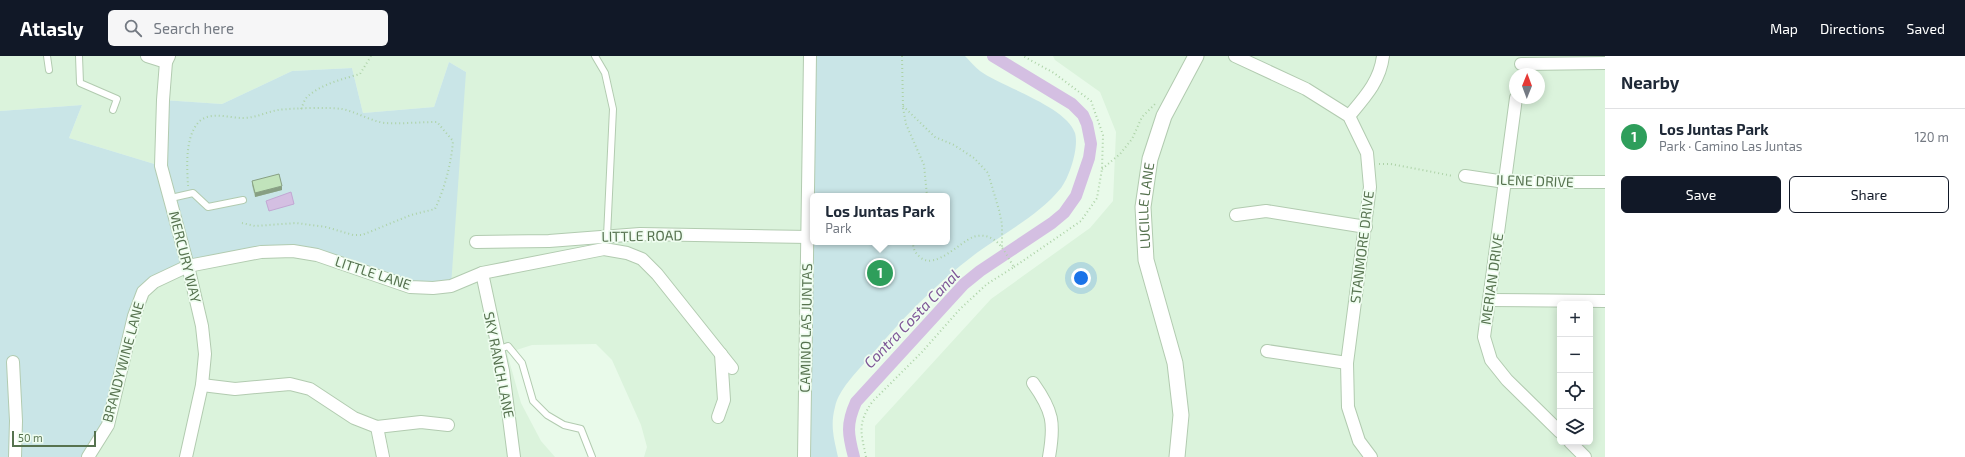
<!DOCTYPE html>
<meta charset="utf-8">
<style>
:root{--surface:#fff;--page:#f6f6f7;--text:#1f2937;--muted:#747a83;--line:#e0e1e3;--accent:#111827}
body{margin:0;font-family:"Exo 2",sans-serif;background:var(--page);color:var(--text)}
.controls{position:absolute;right:12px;bottom:12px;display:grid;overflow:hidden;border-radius:6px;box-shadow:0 2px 10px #0003}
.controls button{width:36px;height:36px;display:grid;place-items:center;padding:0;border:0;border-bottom:1px solid var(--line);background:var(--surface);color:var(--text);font:20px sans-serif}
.compass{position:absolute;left:1509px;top:12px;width:36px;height:36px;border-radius:50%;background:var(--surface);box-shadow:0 2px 10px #0003;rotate:1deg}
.scale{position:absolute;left:12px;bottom:10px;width:84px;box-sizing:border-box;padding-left:4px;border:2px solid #56724f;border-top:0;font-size:11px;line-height:14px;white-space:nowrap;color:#56724f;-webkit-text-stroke:3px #effdf0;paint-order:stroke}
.you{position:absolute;left:1081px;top:222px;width:14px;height:14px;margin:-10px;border:3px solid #fff;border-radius:50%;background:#1a73e8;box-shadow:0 0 0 6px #1a73e833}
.badge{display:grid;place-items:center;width:26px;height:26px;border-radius:50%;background:var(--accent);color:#fff;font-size:13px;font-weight:700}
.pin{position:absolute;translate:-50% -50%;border:2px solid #fff;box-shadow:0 1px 4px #0006}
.popup{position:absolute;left:810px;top:137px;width:140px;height:52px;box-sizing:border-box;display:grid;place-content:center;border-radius:6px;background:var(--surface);filter:drop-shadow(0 1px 3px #0005);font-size:13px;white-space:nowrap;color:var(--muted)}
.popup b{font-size:15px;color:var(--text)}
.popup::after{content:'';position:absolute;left:50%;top:100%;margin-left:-8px;border:8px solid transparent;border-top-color:var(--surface)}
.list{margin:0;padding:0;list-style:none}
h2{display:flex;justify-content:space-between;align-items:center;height:52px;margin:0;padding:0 16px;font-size:17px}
h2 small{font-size:13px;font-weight:400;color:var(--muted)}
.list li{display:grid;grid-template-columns:26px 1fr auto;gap:12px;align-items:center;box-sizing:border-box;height:56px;padding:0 16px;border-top:1px solid var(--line)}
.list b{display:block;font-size:15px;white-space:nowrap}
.list p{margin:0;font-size:13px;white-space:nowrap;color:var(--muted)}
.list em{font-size:13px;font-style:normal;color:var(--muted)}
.actions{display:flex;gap:8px;padding:12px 16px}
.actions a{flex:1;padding:9px 0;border:1px solid var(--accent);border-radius:6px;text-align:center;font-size:14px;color:var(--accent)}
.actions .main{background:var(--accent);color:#fff}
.icon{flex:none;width:22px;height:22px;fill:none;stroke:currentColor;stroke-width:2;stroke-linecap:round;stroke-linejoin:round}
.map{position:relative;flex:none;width:1605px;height:401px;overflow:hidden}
header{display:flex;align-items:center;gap:24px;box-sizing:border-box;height:56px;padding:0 20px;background:var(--accent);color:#fff}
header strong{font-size:19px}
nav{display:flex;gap:22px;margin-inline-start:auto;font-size:14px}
.search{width:280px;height:36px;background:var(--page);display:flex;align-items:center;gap:10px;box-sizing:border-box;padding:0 14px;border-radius:6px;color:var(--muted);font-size:15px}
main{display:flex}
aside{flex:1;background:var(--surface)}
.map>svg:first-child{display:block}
.residential{fill:#dbf3dc;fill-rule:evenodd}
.green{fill:#c9e5e7;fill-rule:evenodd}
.water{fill:#d4bfe2;stroke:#c2a7d3}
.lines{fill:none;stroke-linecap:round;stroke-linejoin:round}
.canal{stroke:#d4bfe2;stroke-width:12}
.service-casing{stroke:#b2cbb0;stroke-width:8}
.minor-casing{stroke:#b2cbb0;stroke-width:14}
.tertiary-casing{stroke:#b2cbb0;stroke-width:17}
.path{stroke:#add2a7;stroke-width:2;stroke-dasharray:1 3;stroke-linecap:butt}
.service{stroke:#fff;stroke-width:6}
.minor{stroke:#fff;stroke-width:12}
.tertiary{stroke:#fff;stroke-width:15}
.wall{fill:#a6c3a1}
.shaded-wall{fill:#879f83}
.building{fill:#c1e3bb;stroke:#879f83}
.labels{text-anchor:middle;stroke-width:3.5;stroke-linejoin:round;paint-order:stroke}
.street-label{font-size:14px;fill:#56724f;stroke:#effdf0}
.water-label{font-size:15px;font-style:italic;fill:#7e5697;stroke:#effdf0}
</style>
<header>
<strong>Atlasly</strong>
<div class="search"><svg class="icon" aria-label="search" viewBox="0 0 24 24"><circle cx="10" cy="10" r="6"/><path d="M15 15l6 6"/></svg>Search here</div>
<nav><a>Map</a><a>Directions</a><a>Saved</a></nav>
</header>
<main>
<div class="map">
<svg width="1605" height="401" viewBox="0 0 1605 401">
<rect width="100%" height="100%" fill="#e9faea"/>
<g class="residential">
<path d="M 0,0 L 810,0 L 804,401 L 644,401 L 647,391 L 641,369 L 612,304 L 596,288 L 532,289 L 507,297 L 521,347 L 541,385 L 555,401 L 88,401 L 134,260 L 154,226 L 261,196 L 317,199 L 466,16 L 449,6 L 434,51 L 363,57 L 352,12 L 292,15 L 222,48 L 163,44 L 161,110 L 69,82 L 82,49 L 0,55 Z"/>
<path d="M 1053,0 L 1605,0 L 1605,401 L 875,401 L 875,370 L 991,243 L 1090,172 L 1113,145 L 1116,76 L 1100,36 L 1055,4 ZM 1515,18 L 1539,18 L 1539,42 L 1515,42 ZM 1560,248 L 1590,248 L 1590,386 L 1560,386 Z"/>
</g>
<g class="green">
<path d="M 810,0 L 965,0 C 970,5 975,11 980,15 C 1002,31 1066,50 1075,77 C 1079,91 1070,120 1061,132 C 1039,159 1006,176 978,196 C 936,227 901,264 867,304 C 856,317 839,333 835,351 C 830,370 834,382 838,401 L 804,401 ZM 813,140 L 947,140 L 947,186 L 813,186 Z"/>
<path d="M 449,6 L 466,16 L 451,230 L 433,232 L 293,195 L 188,210 L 143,236 L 108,369 L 88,401 L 0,401 L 0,55 L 82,49 L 69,82 L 161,110 L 163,44 L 222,48 L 292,15 L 352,12 L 363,57 L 434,51 Z"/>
</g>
<path class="water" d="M 291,136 L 294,148 L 269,155 L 266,145 Z"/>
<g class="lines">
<path class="canal" d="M 854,401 C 848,379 846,368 856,346 L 964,228 L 980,215 L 1052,167 L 1064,157 L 1076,140 L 1089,102 L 1091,88 L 1087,68 L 1083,59 L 1072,48 L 993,0"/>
<g class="service-casing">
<g id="service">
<path d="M 47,0 L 49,14"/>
<path d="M 79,0 L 80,27 L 117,43 L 113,54"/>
<path d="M 595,0 L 605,17 L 613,53 L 607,180"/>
<path d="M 171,142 L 193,137 L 208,151 L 243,144"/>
<path d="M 497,294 L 508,290 L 522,307 L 533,345 L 547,359 L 564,369 L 581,373 L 592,401"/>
</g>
</g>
<g class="minor-casing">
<g id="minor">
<path d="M 147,0 L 166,6"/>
<path d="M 169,0 L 166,6 L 163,44 L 161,110 L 188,210 L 202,270 L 205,298 L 202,329 L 186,401"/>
<path d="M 1235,0 L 1306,33 L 1349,60 L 1367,97 L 1370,131 L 1347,307 L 1348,351 L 1359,385 L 1371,401"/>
<path d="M 1521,8 L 1605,7"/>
<path d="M 1516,42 L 1484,281 L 1491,304 L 1507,324 L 1560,376"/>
<path d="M 1349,60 C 1365,41 1380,25 1383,0"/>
<path d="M 1465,120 L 1505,126 L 1605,126"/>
<path d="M 1236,159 L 1266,155 L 1366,171"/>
<path d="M 476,186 L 549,185 L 640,178 L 809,181"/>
<path d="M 482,217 L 503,315 L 514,401"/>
<path d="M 1490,244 L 1605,245"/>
<path d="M 1267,295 L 1347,307"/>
<path d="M 13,306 L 16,365 L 15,401"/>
<path d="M 1033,327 C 1053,355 1055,367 1049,401"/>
<path d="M 202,329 L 235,333 L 290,328 L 310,333 L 354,362 L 377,371 L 421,366 L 448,369"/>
<path d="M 718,361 L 724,344 L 721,298"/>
<path d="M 377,371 L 383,401"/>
<path d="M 1570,386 L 1585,401"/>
<path d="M 88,401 L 108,369 L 134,260 L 143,236 L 154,226 L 188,210 L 261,196 L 293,195 L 317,199 L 410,231 L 433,232 L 451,230 L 482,217 L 604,193 L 627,197 L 642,203 L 657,218 L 732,312"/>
<path d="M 804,401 L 810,0"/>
</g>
</g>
<g class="tertiary-casing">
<g id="tertiary">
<path id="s1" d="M 1177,401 L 1181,359 L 1175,307 L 1146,204 L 1143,151 L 1150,103 L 1164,60 L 1196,0"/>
</g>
</g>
<g class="path">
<path d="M 902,0 L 903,52 L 906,68 L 924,109 L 927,140"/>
<path d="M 903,50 L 935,81 L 954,89 L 974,102 L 988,117 L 999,154 L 1002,168 L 1002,191"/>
<path d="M 301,53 C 303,49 304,44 307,41 C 321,28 343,23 360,18 L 371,0"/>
<path d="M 1379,108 L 1391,108 L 1453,120"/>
<path d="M 1102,113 L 1120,98 L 1132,83 L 1142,61 L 1155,48"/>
<path d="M 188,130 C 187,111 185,84 197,68 C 208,54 228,62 243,62 C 256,62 266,56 278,54 C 294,52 327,51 342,53 C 357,56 370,65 385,67 C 402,68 420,66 437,66 L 453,85 C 451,109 445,131 435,153 L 411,159 L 362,179 L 353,179 L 326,171 L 296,167 L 255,170 L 242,167"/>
<path d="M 1014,211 L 1081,165 L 1097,142 L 1102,113 L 1103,79 L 1091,45 L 1054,17 L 1023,0"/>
<path d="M 866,401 C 861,376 857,369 872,346 L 922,296 L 960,253 L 987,228 L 1014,211 C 1007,201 1003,188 991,182 C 986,179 979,179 973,181 C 959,187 936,213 921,202 C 915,197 913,193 913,186"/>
</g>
<use href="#service" class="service"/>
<use href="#minor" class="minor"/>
<use href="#tertiary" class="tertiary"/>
</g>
<path class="wall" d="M 252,125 L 282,134 L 255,141 L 252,129 Z"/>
<path class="shaded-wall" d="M 282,130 L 282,134 L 255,141 L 255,137 Z"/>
<path class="building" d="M 279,118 L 282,130 L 255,137 L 252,125 Z"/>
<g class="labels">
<g class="street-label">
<text transform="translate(1535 125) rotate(2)" y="5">ILENE DRIVE</text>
<text dy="5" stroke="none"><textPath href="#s1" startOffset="256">LUCILLE LANE</textPath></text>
<text transform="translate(642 180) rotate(-1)" y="5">LITTLE ROAD</text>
<text transform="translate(1362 191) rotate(-83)" y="5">STANMORE DRIVE</text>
<text transform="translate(185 201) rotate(76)" y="5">MERCURY WAY</text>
<text transform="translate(373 217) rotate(18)" y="5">LITTLE LANE</text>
<text transform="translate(1492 223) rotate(-82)" y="5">MERIAN DRIVE</text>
<text transform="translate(806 272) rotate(-89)" y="5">CAMINO LAS JUNTAS</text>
<text transform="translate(123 306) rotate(-75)" y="5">BRANDYWINE LANE</text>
<text transform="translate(499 309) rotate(79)" y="5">SKY RANCH LANE</text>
</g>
<g class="water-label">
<text transform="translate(912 263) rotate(-46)" y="5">Contra Costa Canal</text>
</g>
</g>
</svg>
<div class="controls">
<button>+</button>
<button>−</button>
<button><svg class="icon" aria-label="locate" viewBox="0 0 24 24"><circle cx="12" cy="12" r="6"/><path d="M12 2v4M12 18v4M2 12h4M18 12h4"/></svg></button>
<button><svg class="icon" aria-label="layers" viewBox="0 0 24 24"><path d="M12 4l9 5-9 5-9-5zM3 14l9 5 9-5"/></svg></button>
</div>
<svg class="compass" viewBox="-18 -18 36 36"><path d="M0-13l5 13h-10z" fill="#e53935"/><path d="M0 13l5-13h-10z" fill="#747a83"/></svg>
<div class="scale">50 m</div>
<div class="you"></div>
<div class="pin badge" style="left:880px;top:217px;background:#2e9e5b">1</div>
<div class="popup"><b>Los Juntas Park</b>Park</div>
</div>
<aside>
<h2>Nearby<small></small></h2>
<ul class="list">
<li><span class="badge" style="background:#2e9e5b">1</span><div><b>Los Juntas Park</b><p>Park · Camino Las Juntas</p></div><em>120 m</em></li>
</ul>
<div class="actions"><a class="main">Save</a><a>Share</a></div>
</aside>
</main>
